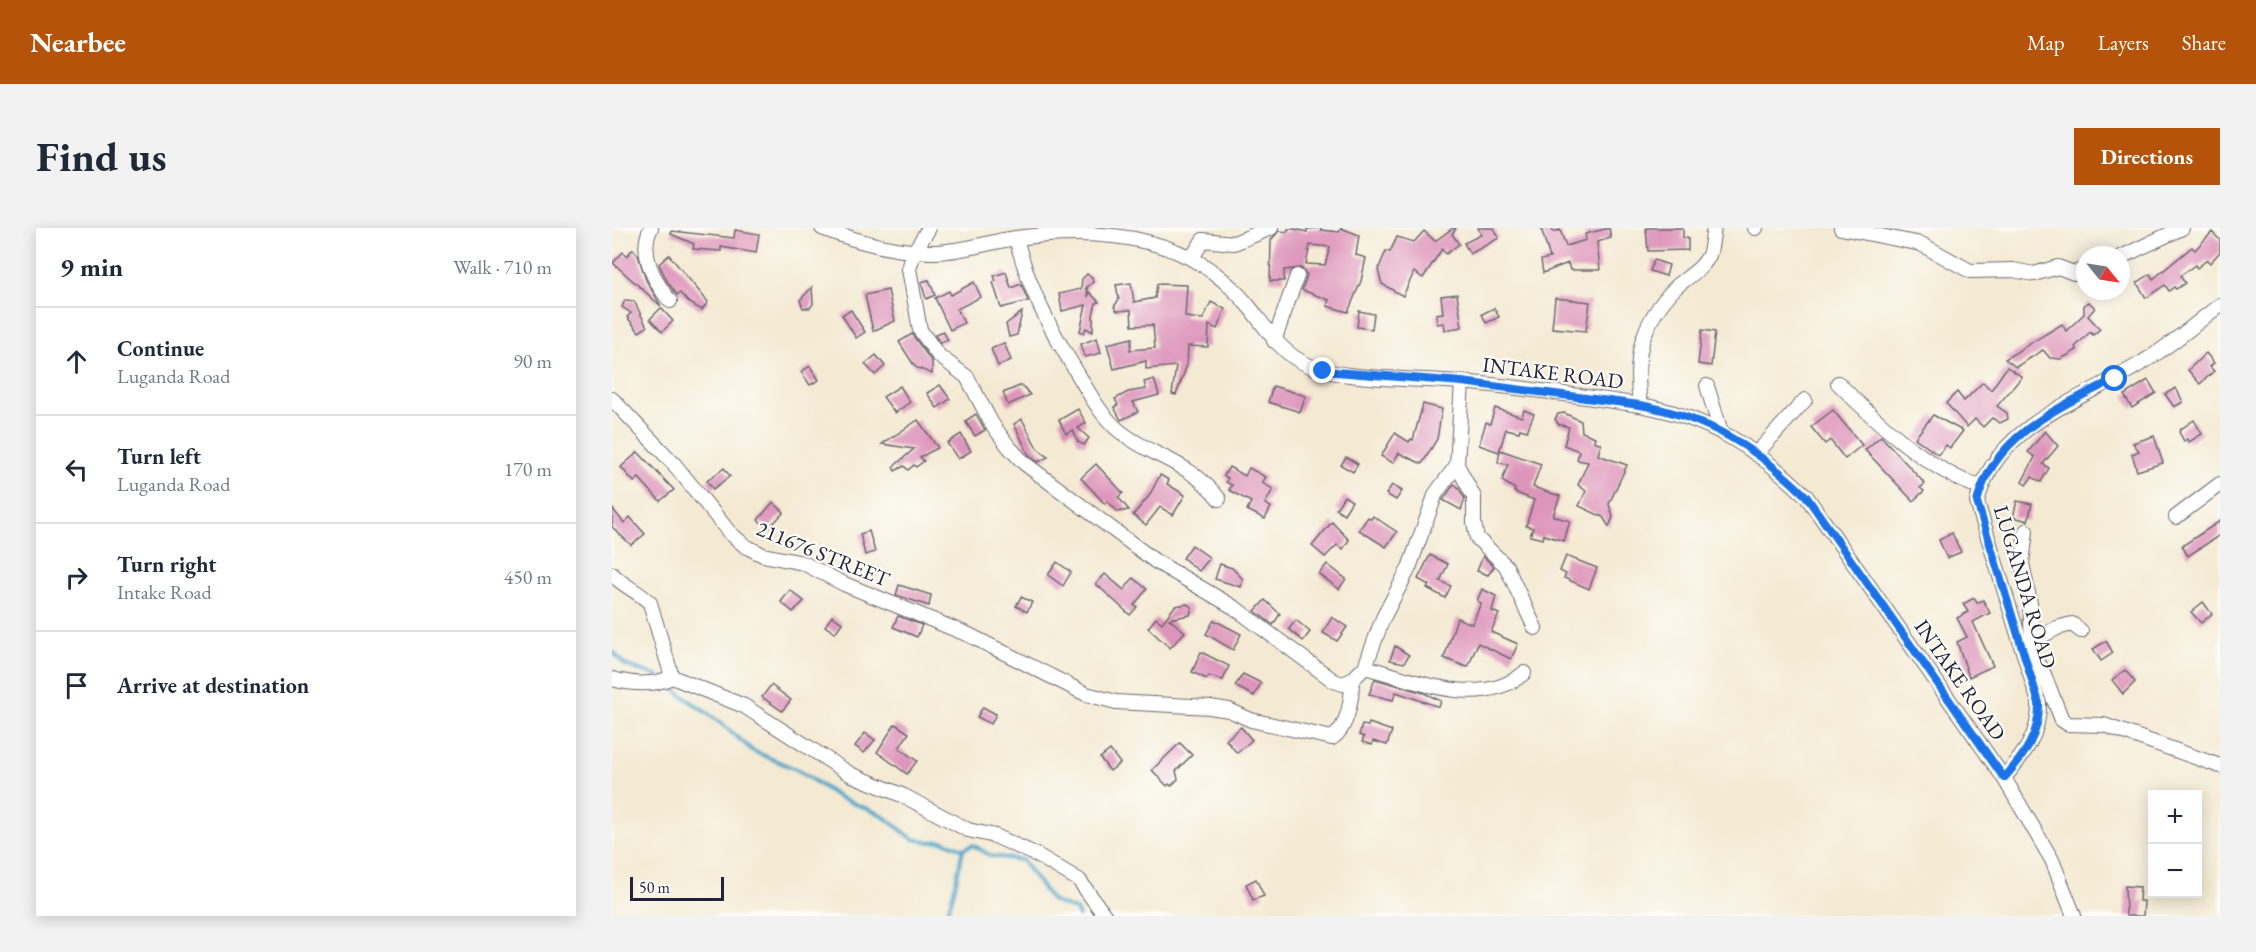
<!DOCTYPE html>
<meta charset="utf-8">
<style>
:root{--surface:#fff;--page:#f2f2f3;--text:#1f2937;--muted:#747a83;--line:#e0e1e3;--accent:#b45309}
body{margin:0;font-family:"EB Garamond",serif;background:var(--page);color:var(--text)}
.controls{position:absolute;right:18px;bottom:18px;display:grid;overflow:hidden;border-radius:0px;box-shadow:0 3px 15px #0003}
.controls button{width:54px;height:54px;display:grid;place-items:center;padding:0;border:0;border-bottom:2px solid var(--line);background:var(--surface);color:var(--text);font:30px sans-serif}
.compass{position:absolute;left:1464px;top:18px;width:54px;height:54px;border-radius:50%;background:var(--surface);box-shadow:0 3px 15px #0003;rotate:120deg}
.scale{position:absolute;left:18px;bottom:15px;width:94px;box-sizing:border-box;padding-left:6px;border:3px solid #22223b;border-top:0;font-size:16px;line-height:21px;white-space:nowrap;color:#22223b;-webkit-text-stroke:4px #fdfcf7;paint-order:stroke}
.stop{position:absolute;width:18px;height:18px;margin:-14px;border:4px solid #1a73e8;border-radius:50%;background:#fff}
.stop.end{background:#1a73e8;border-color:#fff;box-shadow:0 2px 6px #0008}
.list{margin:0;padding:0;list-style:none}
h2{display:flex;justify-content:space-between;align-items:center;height:78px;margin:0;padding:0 24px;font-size:26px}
h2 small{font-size:20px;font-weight:400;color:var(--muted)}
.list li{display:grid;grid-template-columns:39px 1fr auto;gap:18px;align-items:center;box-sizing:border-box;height:108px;padding:0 24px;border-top:2px solid var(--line)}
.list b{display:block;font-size:22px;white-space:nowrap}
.list p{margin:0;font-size:20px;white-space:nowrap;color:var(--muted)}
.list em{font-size:20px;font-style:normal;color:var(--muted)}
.icon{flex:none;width:33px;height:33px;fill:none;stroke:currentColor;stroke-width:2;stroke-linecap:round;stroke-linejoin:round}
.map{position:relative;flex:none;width:1608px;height:688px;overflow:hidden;border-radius:0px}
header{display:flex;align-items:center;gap:36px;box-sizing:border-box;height:84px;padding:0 30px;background:var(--accent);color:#fff}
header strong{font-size:28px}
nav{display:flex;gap:33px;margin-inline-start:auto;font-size:21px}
.intro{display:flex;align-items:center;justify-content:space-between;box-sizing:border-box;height:144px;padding:0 36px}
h1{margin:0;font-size:42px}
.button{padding:15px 27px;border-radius:0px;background:var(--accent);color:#fff;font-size:21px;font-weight:700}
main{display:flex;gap:36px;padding:0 36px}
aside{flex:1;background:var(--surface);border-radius:0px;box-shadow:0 3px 15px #0003}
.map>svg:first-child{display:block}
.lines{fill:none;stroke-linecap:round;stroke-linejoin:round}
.stream{stroke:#4ba5c9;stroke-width:4}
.building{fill:#de95bb;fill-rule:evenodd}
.minor-casing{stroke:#6c6870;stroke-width:16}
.minor{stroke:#fff;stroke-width:14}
.route{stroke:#1a73e8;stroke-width:8}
.labels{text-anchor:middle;stroke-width:4.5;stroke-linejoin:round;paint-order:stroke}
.street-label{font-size:21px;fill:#22223b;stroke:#fdfcf7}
</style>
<header>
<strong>Nearbee</strong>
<nav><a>Map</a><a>Layers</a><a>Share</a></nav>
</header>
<div class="intro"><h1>Find us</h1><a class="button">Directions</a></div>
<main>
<aside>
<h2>9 min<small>Walk · 710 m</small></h2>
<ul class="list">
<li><svg class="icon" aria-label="ahead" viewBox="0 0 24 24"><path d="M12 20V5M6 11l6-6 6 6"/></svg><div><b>Continue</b><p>Luganda Road</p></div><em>90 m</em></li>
<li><svg class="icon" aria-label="left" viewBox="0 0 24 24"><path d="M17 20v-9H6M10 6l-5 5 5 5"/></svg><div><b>Turn left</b><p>Luganda Road</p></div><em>170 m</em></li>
<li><svg class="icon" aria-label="right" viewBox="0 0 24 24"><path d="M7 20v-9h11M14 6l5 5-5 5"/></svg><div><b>Turn right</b><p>Intake Road</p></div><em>450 m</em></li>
<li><svg class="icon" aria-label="arrive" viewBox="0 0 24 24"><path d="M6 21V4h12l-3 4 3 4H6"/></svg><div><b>Arrive at destination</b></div></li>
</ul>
</aside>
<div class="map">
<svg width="1608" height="688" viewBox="0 0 1608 688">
<rect width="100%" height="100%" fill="#fdfcf7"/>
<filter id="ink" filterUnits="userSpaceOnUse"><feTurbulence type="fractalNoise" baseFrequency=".0167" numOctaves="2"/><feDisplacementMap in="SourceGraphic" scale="12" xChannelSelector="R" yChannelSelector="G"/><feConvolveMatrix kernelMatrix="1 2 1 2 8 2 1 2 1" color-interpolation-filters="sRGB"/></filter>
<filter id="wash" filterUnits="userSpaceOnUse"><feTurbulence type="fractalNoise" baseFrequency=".008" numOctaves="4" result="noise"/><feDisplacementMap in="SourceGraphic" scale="24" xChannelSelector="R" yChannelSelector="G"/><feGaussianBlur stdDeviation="1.35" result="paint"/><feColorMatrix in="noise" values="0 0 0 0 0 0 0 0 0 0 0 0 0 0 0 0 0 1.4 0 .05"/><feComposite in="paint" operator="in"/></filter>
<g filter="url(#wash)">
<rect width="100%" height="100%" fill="#f4ead3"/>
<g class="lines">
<g class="stream">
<path d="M 0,423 L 13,437 L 46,448"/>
<path d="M 56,457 L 110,496 L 141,523 L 186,542 L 226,569 L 268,586 L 301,611 L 317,614 L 331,613 L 351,621 L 361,617 L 379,628 L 410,632 L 440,673 L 464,682 L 467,688"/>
<path d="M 334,688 L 341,667 L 351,621"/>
</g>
</g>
<g id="blocks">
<g class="building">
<path d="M 709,0 L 709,2 L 727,4 L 729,0 L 747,7 L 744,27 L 754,30 L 749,53 L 736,84 L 715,78 L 717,72 L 690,62 L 695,47 L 689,40 L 672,42 L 672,53 L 658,53 L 659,12 L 667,3 L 675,4 L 676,1 L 683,1 L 695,4 L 695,1 ZM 698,17 L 718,19 L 713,37 L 694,36 Z"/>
<path d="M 841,0 L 844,0 L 840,6 L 847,16 L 834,26 L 830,21 L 811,50 L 802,44 L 791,68 L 770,56 L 766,42 L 774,23 L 778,24 L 785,9 L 802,14 L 812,3 L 823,13 Z"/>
<path d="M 866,0 L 882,0 L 887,10 L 858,26 L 852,15 L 869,7 Z"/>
<path d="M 929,0 L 940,0 L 941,4 L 948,2 L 954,18 L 974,12 L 973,6 L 997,0 L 999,10 L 985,14 L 988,42 L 958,42 L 956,35 L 931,45 L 929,32 L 938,30 Z"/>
<path d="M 1034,0 L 1071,0 L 1071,10 L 1076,10 L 1076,22 L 1036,23 Z"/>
<path d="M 123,2 L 147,6 L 144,25 L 109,19 L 109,23 L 81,21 L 82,16 L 59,6 L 60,3 L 122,10 Z"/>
<path d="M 1600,4 L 1608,12 L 1608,24 L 1598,35 L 1595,32 L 1585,40 L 1583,37 L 1568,48 L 1573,55 L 1564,61 L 1562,59 L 1557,63 L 1553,57 L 1534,70 L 1525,55 L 1538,46 L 1541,51 L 1580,19 L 1583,22 Z"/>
<path d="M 21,21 L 26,27 L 34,52 L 49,78 L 1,35 L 11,24 L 15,28 Z"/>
<path d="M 57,27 L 96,74 L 90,82 L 76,74 L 68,65 L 65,67 L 55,53 L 47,36 Z"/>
<path d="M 1042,32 L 1057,37 L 1054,48 L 1038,43 Z"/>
<path d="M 394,44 L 399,60 L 409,56 L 416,73 L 389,80 L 381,54 L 384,53 L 382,48 Z"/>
<path d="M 475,46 L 480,49 L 481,54 L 473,61 L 475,60 L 476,69 L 477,64 L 487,74 L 484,75 L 481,87 L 481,104 L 474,100 L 472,105 L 468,103 L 474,77 L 450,83 L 447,66 L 469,61 L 470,51 Z"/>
<path d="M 317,52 L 323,67 L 314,71 L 309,54 Z"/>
<path d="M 362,54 L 369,69 L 345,81 L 352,95 L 338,102 L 323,70 L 337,63 L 339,67 Z"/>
<path d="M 519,55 L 522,74 L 543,70 L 545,56 L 575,57 L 573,89 L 591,91 L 599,74 L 613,81 L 605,101 L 597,97 L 596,119 L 576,118 L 575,137 L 564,167 L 560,166 L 564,138 L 534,141 L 534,133 L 502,141 L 495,116 L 520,110 L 518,122 L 543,120 L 541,97 L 520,98 L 519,82 L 505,83 L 502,79 L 507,71 L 504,57 Z"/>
<path d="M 200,59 L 201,76 L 198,80 L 191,80 L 188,72 Z"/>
<path d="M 276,62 L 283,93 L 261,103 L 253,67 Z"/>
<path d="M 845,66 L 850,99 L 833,102 L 832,95 L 825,96 L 824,86 L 831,85 L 829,68 Z"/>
<path d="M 943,70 L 978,74 L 974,103 L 940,100 Z"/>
<path d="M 13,72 L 22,73 L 35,99 L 27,104 L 15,89 L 19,85 L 10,79 Z"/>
<path d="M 1477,74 L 1483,80 L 1476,88 L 1488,101 L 1481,107 L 1478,104 L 1463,119 L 1465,122 L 1449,131 L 1438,130 L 1431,122 L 1404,139 L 1393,131 L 1450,96 L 1454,103 L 1472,86 L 1472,77 Z"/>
<path d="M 49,80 L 61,93 L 50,104 L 38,91 Z"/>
<path d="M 882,80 L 887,89 L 874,95 L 870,86 Z"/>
<path d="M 239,82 L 253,104 L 244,110 L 230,87 Z"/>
<path d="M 747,83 L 762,86 L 760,101 L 745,99 Z"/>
<path d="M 410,84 L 405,107 L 397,109 L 394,96 Z"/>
<path d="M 1090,102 L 1103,104 L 1099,138 L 1086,136 Z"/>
<path d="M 331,103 L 336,112 L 328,115 L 323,107 Z"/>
<path d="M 300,106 L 320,134 L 320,146 L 303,139 L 287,114 Z"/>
<path d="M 485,110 L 489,125 L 473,129 L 469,116 Z"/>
<path d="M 392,115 L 399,132 L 386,138 L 379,121 Z"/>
<path d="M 1594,125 L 1602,135 L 1598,139 L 1602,143 L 1588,156 L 1576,142 Z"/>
<path d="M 264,127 L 273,138 L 263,147 L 253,136 Z"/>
<path d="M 198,138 L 207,152 L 198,157 L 189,144 Z"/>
<path d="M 1395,139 L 1410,149 L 1385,178 L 1395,185 L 1396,191 L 1388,195 L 1380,190 L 1371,199 L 1363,191 L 1355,199 L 1334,175 L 1345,164 L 1352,173 L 1371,154 L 1379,162 Z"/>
<path d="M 542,151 L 547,167 L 521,174 L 526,184 L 509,192 L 502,179 L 506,177 L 503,171 L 516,164 L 534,161 L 532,154 Z"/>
<path d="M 1536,152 L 1544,165 L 1520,180 L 1512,167 Z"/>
<path d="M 328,157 L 338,171 L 325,180 L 315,165 Z"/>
<path d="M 410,157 L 418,167 L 396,177 L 391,165 Z"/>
<path d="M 288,158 L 298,174 L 283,185 L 271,169 Z"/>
<path d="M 661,158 L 694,168 L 688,184 L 656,174 Z"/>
<path d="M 1564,160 L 1571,174 L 1562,179 L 1553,166 Z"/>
<path d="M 811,176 L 830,181 L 825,211 L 810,236 L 787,225 L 781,235 L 769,228 L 783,205 L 797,214 L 799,211 L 801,212 Z"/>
<path d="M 883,180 L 910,189 L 912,182 L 922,186 L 915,203 L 908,201 L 907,204 L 894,201 L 887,224 L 867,217 L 874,194 L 878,196 Z"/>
<path d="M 466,181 L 474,195 L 466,200 L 477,210 L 472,217 L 466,214 L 461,202 L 454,206 L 447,192 Z"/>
<path d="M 1221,182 L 1250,217 L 1233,231 L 1218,212 L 1213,216 L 1199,199 Z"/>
<path d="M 952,185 L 969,193 L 970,204 L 983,209 L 982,213 L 989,216 L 986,227 L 1015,237 L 997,276 L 1001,289 L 997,299 L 991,289 L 967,278 L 974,263 L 966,257 L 976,234 L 965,232 L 967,223 L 952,217 L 957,199 L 946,196 L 943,191 L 946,186 Z"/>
<path d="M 364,186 L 373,202 L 363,208 L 353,193 Z"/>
<path d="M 1321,187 L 1351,203 L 1338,220 L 1334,217 L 1326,227 L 1303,210 Z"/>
<path d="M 410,191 L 425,220 L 436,229 L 426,234 L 417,227 L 402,196 Z"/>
<path d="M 306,192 L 326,220 L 308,229 L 312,233 L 304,239 L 302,237 L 296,242 L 292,238 L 283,243 L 281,239 L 302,221 L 270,216 Z"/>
<path d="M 1582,192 L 1590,206 L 1577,214 L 1575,211 L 1572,213 L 1567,204 L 1569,201 Z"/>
<path d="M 1433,203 L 1446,218 L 1431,236 L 1437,240 L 1429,254 L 1420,249 L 1414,257 L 1410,254 L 1423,229 L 1416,224 Z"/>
<path d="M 349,206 L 359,223 L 346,231 L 335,215 Z"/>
<path d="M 1269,208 L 1313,256 L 1308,260 L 1312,263 L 1301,273 L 1253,222 Z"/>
<path d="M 1542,208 L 1551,235 L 1525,243 L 1520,226 L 1527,223 L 1521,215 Z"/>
<path d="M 888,222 L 929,236 L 921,259 L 948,268 L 941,288 L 958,293 L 952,313 L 932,307 L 931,311 L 918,308 L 921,300 L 914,298 L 922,272 L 902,264 L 903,261 L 890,253 L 896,236 L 886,235 Z"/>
<path d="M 26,224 L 62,262 L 48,273 L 27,250 L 22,254 L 9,239 Z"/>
<path d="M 734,229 L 746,236 L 741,244 L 729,237 Z"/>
<path d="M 484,236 L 511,265 L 506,269 L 517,282 L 506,284 L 495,273 L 493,276 L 469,250 Z"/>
<path d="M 617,239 L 633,248 L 637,240 L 654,249 L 650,255 L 661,261 L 653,276 L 659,279 L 653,291 L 635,282 L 639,274 L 617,262 L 620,257 L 614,254 L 616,250 L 612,248 Z"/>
<path d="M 112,240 L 118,248 L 101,261 L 95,253 Z"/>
<path d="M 548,247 L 557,252 L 555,256 L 573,267 L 561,287 L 548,279 L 534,297 L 521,287 L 537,268 Z"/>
<path d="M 842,256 L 846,259 L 853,271 L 849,282 L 831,272 Z"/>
<path d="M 780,257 L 790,263 L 784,272 L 774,266 Z"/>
<path d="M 732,268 L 740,273 L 732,286 L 724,281 Z"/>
<path d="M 1405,273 L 1420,276 L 1416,293 L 1401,289 Z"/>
<path d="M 161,274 L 172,284 L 156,301 L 146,292 Z"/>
<path d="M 0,280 L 12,295 L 18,289 L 33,306 L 19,317 L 0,299 Z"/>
<path d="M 761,288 L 785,304 L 774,319 L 747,302 L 756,289 L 759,291 Z"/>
<path d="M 1608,293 L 1608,307 L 1576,328 L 1570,318 Z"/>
<path d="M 720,294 L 737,312 L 731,321 L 725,317 L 713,329 L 700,318 Z"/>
<path d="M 257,303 L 263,324 L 253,327 L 248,306 Z"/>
<path d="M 1340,305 L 1349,324 L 1335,330 L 1327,312 Z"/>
<path d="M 580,317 L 598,330 L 587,343 L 571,330 Z"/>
<path d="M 818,327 L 836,336 L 828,353 L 839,358 L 833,370 L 815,360 L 817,357 L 806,351 Z"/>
<path d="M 871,328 L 882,339 L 876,347 L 865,343 Z"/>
<path d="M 954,328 L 985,340 L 977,361 L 952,350 L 954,346 L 948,343 Z"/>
<path d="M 445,334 L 459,344 L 451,358 L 436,347 Z"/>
<path d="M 608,336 L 620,340 L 631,351 L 629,359 L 603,351 Z"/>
<path d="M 715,336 L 734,351 L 727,361 L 707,346 Z"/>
<path d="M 493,346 L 512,362 L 521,350 L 535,361 L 522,377 L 525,379 L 518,387 L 484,356 Z"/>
<path d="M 287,357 L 319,367 L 317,378 L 284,367 Z"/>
<path d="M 870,361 L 884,368 L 880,383 L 887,386 L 879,404 L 906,416 L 899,431 L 866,415 L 856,439 L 852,438 L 832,430 L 845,390 L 860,396 L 869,375 L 865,373 Z"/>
<path d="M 178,362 L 192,373 L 181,384 L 169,374 Z"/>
<path d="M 409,369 L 420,374 L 415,384 L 404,378 Z"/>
<path d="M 1362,370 L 1365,375 L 1371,372 L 1378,385 L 1361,394 L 1381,438 L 1357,449 L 1345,414 L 1355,409 L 1345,390 L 1356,384 L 1351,376 Z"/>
<path d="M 653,372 L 668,386 L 661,397 L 643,383 Z"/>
<path d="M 1591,374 L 1600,386 L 1589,395 L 1579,384 Z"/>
<path d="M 575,376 L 580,379 L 578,387 L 557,391 L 573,404 L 558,420 L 536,400 L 544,390 L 550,395 L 563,378 Z"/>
<path d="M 220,388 L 230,395 L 223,405 L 213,398 Z"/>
<path d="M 286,388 L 310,397 L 305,409 L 281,399 Z"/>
<path d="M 720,389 L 735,399 L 725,413 L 711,405 Z"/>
<path d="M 602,392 L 629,406 L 621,422 L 594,406 Z"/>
<path d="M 684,392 L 698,404 L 691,413 L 677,401 Z"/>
<path d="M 1494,413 L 1501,425 L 1489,433 L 1481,421 Z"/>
<path d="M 783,418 L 797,427 L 792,435 L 778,432 Z"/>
<path d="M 589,424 L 617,438 L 611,452 L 597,448 L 595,451 L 580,444 Z"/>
<path d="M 1513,442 L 1523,454 L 1511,466 L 1500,452 Z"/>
<path d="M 631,446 L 649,455 L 642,468 L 623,458 Z"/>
<path d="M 763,451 L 812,465 L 829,473 L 827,479 L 784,464 L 781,472 L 757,466 Z"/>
<path d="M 159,457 L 179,472 L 170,483 L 150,469 Z"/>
<path d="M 371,479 L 384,486 L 379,496 L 365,489 Z"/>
<path d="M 757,495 L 780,503 L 775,517 L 761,513 L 760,517 L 750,514 L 752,509 L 747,507 L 750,497 L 756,498 Z"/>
<path d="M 283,496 L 297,505 L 287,520 L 305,533 L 295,546 L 265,524 Z"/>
<path d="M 629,499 L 640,512 L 625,525 L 614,512 Z"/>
<path d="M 253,505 L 263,512 L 252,525 L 243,518 Z"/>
<path d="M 568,515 L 580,527 L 564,543 L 566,551 L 559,558 L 557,556 L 555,558 L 540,542 Z"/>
<path d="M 498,522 L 508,535 L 498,543 L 488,530 Z"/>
<path d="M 644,651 L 652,668 L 641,672 L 634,656 Z"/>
<path d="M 1513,658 L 1528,659 L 1527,673 L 1532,673 L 1531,688 L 1514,688 Z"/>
</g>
</g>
</g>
<g filter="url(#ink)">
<use href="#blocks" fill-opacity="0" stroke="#6c6870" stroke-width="1.5"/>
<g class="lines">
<g class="minor-casing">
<g id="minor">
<path d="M 39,0 C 26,24 43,55 58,73"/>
<path d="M 210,0 C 246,14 285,25 324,24 C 352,23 377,14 404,10 C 445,5 495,4 535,14 C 578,24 612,47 639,81 C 656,103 670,126 696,137 C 732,153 807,150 849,154 C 909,159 969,168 1028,177 C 1096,189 1146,221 1194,268 L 1392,550 L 1440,632 L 1462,688"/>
<path d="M 317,0 L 302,24 L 297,41 L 308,102 L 326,127 L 355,149 L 380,196 L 397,219 L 412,235 L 543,333 L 623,380 L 722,453 L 731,456 L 740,452"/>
<path d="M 1143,0 L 1144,0"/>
<path d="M 1229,0 L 1309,16 L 1358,43 L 1401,42 L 1422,46 L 1446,39 L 1462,45 L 1473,41"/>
<path d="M 404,10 C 417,61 437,99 464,143 C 477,165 489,189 510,205 C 546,232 577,233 607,271"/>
<path d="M 1509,29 L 1570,0"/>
<path d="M 580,30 L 591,12 L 622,15 L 659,0"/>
<path d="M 662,113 L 685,48"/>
<path d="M 850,154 L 845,237 L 862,269 L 862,295 L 865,310 L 894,338 L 923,400"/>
<path d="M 1226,155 C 1261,191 1319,244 1368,259"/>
<path d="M 1095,158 L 1109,204"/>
<path d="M 0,171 L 62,236 L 117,304 L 133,318 L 151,327 L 191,335 L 232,356 L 357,407 L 474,466 L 504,474 L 598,479 L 617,482 L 639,492 L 720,510 C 736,500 740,470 740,452 L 753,439 L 771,390 L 797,340 L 824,265 L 845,237"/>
<path d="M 1028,177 C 1022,128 1028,96 1064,59 C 1075,49 1091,41 1097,27 C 1100,19 1100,9 1102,0"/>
<path d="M 1145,225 L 1193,172"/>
<path d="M 1564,289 L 1608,256"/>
<path d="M 1414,303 L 1410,335 L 1418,375 L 1420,413 L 1409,417 L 1429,439 L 1450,492 L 1456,496 L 1492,497 L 1608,538"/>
<path d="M 0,346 C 11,358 26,363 38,375 L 60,449"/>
<path d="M 1420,413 L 1445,400 L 1460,396 L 1469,403"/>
<path d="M 753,439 C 802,452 868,482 912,445"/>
<path d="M 0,451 C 19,456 42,458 60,449 L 132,478 L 238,546 L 292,568 L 356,602 L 383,608 L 425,627 L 467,652 L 493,688"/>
<path d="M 1392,550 C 1411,527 1428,507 1427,475 L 1365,274 C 1384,195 1470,173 1531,134 C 1558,118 1583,96 1608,77"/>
</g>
</g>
<use href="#minor" class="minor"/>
</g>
</g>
<g class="lines" filter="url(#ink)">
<path class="route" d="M 711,143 L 850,154 L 1028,177 C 1096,189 1146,221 1194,268 L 1392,550 C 1412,528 1428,506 1427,475 L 1365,274 C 1381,208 1447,179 1503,151"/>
</g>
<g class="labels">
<g class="street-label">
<text transform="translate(941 145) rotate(7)" y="7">INTAKE ROAD</text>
<text transform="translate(211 326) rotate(22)" y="7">211676 STREET</text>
<text transform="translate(1413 359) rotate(73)" y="7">LUGANDA ROAD</text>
<text transform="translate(1348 452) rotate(55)" y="7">INTAKE ROAD</text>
</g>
</g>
</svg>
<div class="controls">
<button>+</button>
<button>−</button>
</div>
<svg class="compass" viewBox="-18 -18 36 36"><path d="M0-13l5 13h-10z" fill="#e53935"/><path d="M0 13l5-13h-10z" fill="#747a83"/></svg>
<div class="scale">50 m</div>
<div class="stop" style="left:1503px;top:151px"></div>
<div class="stop end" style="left:711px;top:143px"></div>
</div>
</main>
